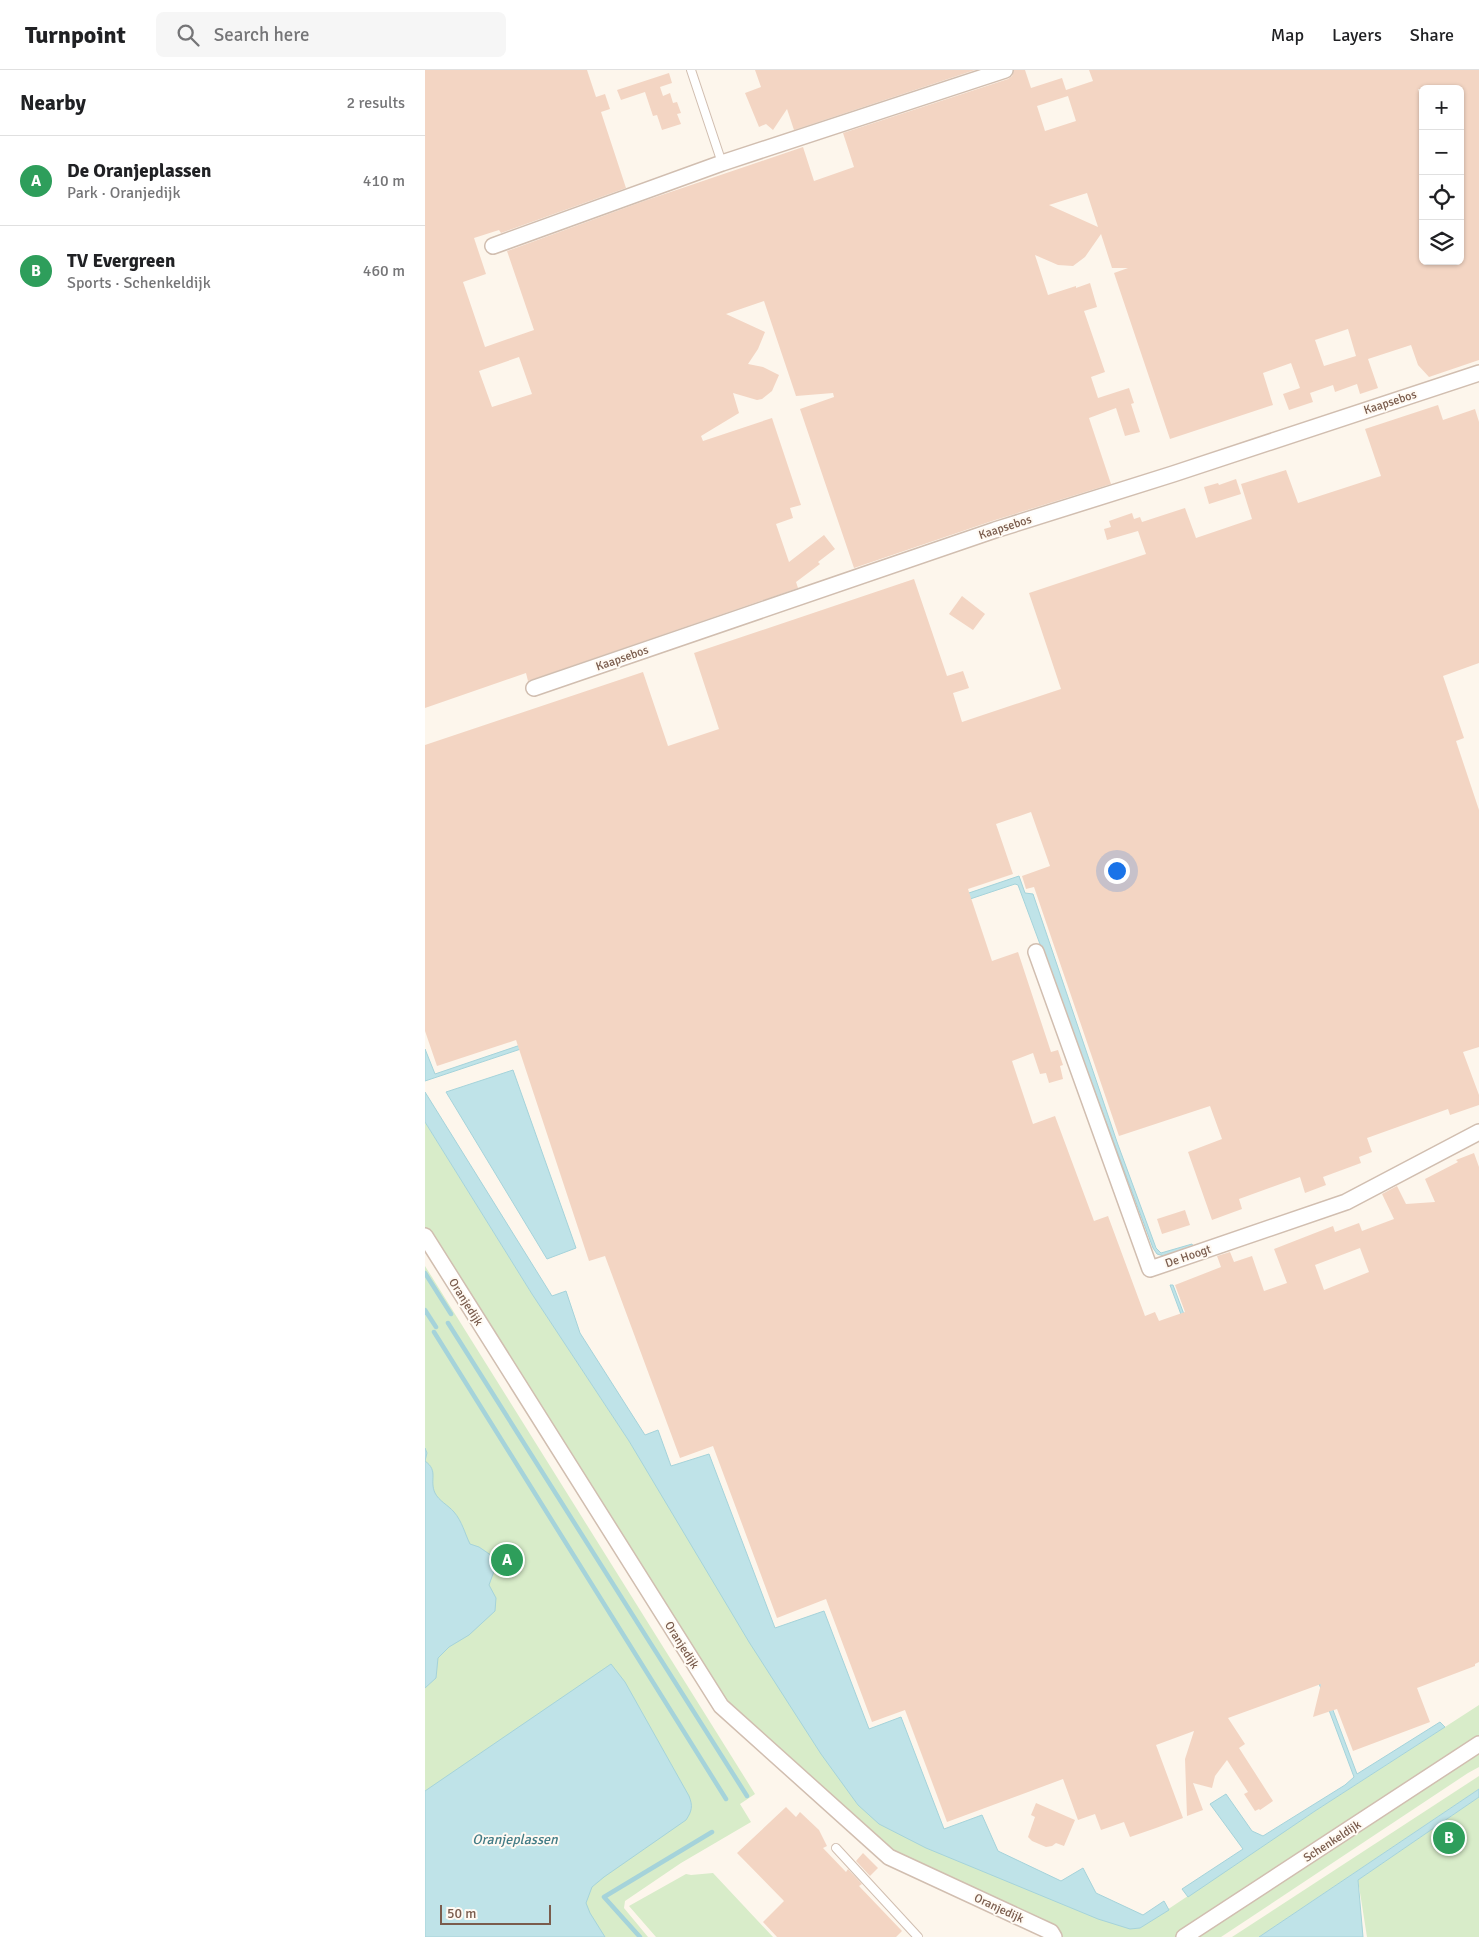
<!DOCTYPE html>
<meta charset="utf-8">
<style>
:root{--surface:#fff;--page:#f6f6f6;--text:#202124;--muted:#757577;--line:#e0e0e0;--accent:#e76f51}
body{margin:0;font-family:Signika,sans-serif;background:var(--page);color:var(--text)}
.controls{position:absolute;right:15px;top:15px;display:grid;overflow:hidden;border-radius:8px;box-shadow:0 1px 4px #0004}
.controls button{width:45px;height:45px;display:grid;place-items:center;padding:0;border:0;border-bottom:1px solid var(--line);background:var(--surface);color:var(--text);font:25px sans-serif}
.scale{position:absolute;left:15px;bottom:12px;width:111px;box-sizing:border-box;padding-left:5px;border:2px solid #7a5c4d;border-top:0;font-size:14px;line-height:18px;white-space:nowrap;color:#7a5c4d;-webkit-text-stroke:4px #fffaf3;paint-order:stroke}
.you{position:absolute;left:691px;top:800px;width:18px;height:18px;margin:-12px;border:4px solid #fff;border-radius:50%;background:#1a73e8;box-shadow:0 0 0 8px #1a73e833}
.badge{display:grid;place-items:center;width:32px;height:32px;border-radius:50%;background:var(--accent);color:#fff;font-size:16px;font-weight:700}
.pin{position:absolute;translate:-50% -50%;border:2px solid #fff;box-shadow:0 1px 5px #0006}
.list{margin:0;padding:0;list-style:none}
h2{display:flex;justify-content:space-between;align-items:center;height:65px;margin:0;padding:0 20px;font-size:21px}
h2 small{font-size:16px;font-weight:400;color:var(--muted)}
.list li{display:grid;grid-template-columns:32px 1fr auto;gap:15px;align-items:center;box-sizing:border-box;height:90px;padding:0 20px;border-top:1px solid var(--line)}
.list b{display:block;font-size:19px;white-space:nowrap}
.list p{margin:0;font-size:16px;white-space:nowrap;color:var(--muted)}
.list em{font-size:16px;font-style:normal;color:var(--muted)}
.icon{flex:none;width:28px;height:28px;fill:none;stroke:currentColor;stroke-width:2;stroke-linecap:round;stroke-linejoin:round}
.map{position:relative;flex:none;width:1054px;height:1867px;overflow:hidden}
header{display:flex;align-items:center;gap:30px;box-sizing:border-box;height:70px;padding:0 25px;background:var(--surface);border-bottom:1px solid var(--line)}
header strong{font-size:24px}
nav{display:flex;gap:28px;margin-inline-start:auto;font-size:18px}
.search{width:350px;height:45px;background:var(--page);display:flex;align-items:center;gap:12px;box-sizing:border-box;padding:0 18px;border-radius:8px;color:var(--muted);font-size:19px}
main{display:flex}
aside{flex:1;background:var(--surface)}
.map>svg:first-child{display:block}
.green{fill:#d8ecc9}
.water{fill:#bfe3e8;stroke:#a5d3da}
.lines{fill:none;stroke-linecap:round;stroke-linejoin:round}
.stream{stroke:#a5d3da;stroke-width:4.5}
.building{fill:#f3d5c3;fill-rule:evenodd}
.service-casing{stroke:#d1beb0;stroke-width:10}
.minor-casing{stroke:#d1beb0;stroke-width:18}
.service{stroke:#fff;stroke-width:8}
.minor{stroke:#fff;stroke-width:15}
.labels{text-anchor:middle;stroke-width:4;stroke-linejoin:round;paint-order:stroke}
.street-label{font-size:12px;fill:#7a5c4d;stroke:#fffaf3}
.water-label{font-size:14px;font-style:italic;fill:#437c86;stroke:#fffaf3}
</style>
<header>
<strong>Turnpoint</strong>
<div class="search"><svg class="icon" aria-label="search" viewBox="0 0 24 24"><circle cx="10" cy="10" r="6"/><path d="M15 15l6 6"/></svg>Search here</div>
<nav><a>Map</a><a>Layers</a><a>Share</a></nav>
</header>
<main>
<aside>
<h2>Nearby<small>2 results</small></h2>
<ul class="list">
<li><span class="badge" style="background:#2e9e5b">A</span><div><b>De Oranjeplassen</b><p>Park · Oranjedijk</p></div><em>410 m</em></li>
<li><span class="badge" style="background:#2e9e5b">B</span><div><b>TV Evergreen</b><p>Sports · Schenkeldijk</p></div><em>460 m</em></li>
</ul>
</aside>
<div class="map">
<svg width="1054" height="1867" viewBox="0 0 1054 1867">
<rect width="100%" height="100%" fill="#fdf6ec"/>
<g class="green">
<path d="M 0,1052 L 107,1224 L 204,1371 L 433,1735 L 715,1858 L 890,1741 L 1054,1635 L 1054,1669 L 753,1867 L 635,1867 L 476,1787 L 434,1755 L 304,1640 L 0,1162 Z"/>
<path d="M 0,1196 L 330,1724 L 315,1734 L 326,1752 L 256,1793 L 200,1831 L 199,1838 L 223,1867 L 0,1867 Z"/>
<path d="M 1054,1676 L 1054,1697 L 1043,1703 L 796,1867 L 767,1867 Z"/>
<path d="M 1054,1706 L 1054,1719 L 834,1867 L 807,1867 Z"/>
<path d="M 1054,1727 L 1054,1867 L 942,1867 L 933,1810 Z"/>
<path d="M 288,1803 L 348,1867 L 231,1867 L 204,1836 L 261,1804 L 266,1805 Z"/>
</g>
<g class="water">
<path d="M 594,806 L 600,823 L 608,824 L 692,1072 L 731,1178 L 736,1183 L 767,1174 L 768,1176 L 739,1186 L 732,1184 L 728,1178 L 593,815 L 590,814 L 0,1011 L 0,979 L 10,1004 Z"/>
<path d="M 88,1000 L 151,1178 L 122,1189 L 21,1022 Z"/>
<path d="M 0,1022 L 127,1226 L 141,1221 L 155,1263 L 220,1365 L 233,1360 L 246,1396 L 284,1384 L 350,1558 L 399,1541 L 444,1659 L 476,1647 L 519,1759 L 557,1745 L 573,1781 L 636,1811 L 658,1798 L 671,1823 L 718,1845 L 739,1831 L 744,1840 L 715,1858 L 705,1859 L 673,1849 L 501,1778 L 454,1754 L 433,1735 L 396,1684 L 324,1572 L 204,1371 L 107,1224 L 0,1052 Z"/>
<path d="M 745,1215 L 748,1215 L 932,1704 L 1015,1652 L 1020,1657 L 890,1741 L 763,1827 L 757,1819 L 818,1779 L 785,1734 L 801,1724 L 827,1761 L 838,1766 L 920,1715 L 929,1707 Z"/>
<path d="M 0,1378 L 2,1383 L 0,1391 C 14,1401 4,1410 10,1423 C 14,1431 23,1435 29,1442 C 37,1451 40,1464 45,1474 L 54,1477 L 73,1490 L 64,1515 L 71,1528 L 70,1541 L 44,1565 L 24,1577 L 13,1588 L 11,1608 L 0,1618 Z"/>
<path d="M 186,1594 L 200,1612 L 264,1726 C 268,1736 267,1741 261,1750 L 179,1807 L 167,1817 L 161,1833 L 165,1843 L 180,1867 L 0,1867 L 0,1721 Z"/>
<path d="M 1054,1719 L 1054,1727 L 933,1810 L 938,1867 L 834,1867 Z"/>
</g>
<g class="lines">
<g class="stream">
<path d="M 0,1203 L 26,1244"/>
<path d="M 0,1240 L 11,1257"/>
<path d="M 23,1253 L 322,1726"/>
<path d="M 9,1262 L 301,1729"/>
<path d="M 215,1867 L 179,1827 L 287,1762"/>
</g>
</g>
<g class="building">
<path d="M 0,0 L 162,0 L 171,27 L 180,24 L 185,39 L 176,42 L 201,118 L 76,163 L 74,160 L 49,168 L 61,204 L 38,212 L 60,277 L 109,260 L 82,181 L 219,131 L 378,77 L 389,111 L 429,97 L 418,63 L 583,9 L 587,6 L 589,0 L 600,0 L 606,18 L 637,8 L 641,20 L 668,11 L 664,0 L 1054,0 L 1054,290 L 1004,307 L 993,295 L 986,275 L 943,289 L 953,318 L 935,324 L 932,314 L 910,322 L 908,315 L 885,323 L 888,332 L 864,340 L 858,324 L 875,318 L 866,293 L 838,303 L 848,335 L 745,369 L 689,203 L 703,198 L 687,198 L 676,164 L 660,187 L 648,196 L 633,195 L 610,185 L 623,225 L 651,216 L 651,218 L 665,213 L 672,237 L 659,241 L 680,302 L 666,307 L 673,328 L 704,318 L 709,333 L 706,334 L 715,362 L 700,366 L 691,338 L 664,348 L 686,414 L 567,451 L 429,498 L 375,339 L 409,327 L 408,323 L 371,326 L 339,231 L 301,244 L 340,262 L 333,279 L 323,294 L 338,297 L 354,305 L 347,321 L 337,329 L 332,330 L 308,323 L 314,343 L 276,366 L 278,371 L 347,348 L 376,435 L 365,438 L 368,448 L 351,454 L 364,492 L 399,465 L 410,479 L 393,492 L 395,494 L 371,512 L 373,518 L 103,611 L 101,603 L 0,638 ZM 993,19 L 1035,19 L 1035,191 L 998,191 L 998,34 ZM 643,26 L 651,51 L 620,61 L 612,36 ZM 662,123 L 673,157 L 624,135 ZM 923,259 L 931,286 L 899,296 L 890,270 ZM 94,287 L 107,324 L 67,337 L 54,301 Z"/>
<path d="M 330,0 L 550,0 L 369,60 L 362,39 L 348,60 L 341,54 L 334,57 L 320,23 L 336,17 Z"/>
<path d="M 244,3 L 247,13 L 235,17 L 238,26 L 245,23 L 248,33 L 252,32 L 256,43 L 252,44 L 256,54 L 237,60 L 232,45 L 228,46 L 220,22 L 196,30 L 192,20 Z"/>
<path d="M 1013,335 L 1018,350 L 1050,339 L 1054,352 L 1054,593 L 1018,606 L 1039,668 L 1031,671 L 1054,740 L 1054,977 L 1038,982 L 1054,1025 L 1054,1035 L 1025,1045 L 1023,1039 L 942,1068 L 947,1082 L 934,1087 L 936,1093 L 898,1107 L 901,1115 L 880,1123 L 875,1107 L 814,1129 L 817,1139 L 787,1150 L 763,1082 L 797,1069 L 785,1036 L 694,1066 L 609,817 L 601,819 L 597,806 L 625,796 L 606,742 L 571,754 L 588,804 L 543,819 L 567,891 L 593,882 L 626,982 L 633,980 L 638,995 L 635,996 L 638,1009 L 624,1013 L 621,1003 L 615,1004 L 608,983 L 587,991 L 608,1054 L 630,1046 L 669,1151 L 683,1146 L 720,1246 L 730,1242 L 734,1251 L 760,1242 L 750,1215 L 796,1197 L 792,1186 L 805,1182 L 809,1192 L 827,1186 L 839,1221 L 862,1213 L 849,1179 L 908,1156 L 910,1162 L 934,1153 L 937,1161 L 969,1149 L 957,1124 L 972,1116 L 981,1134 L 1010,1132 L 1000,1109 L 1033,1092 L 1031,1090 L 1049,1083 L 1054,1097 L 1054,1592 L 1050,1594 L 1050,1596 L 992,1618 L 1005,1652 L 928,1681 L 912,1639 L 888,1647 L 896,1614 L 803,1648 L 820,1674 L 814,1678 L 848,1731 L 835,1740 L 834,1739 L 830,1741 L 819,1724 L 823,1722 L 802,1690 L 790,1706 L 787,1718 L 768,1713 L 778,1740 L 762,1746 L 760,1689 L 769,1661 L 731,1675 L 758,1748 L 731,1758 L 705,1767 L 699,1752 L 676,1760 L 670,1744 L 653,1750 L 638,1709 L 522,1752 L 480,1640 L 447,1652 L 401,1529 L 352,1548 L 288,1376 L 255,1388 L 180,1186 L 164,1191 L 91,970 L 12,996 L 0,961 L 0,675 L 218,602 L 243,676 L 294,659 L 269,583 L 489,509 L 522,606 L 538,601 L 544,618 L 528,623 L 537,652 L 636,619 L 604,523 L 721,484 L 713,461 L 682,470 L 679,459 L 686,457 L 684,451 L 707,443 L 709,449 L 715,447 L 717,452 L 760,438 L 771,468 L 827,449 L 816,414 L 861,400 L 873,433 L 956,406 L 940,359 ZM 935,1178 L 944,1202 L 899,1220 L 890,1195 Z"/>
<path d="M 811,409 L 816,424 L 784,434 L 779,417 L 793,413 L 794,415 Z"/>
<path d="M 537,526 L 560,544 L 548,560 L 524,544 Z"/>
<path d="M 760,1140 L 765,1155 L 737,1164 L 732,1149 Z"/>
<path d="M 611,1733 L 650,1750 L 639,1776 L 631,1773 L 627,1776 L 621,1777 L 607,1771 L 603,1767 L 610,1747 L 606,1745 Z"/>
<path d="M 361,1737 L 371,1747 L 375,1742 L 394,1760 L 402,1776 L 398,1778 L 421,1802 L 423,1799 L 437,1814 L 434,1816 L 477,1861 L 471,1867 L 352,1867 L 338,1852 L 359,1831 L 312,1783 Z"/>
<path d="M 438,1783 L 453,1798 L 445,1806 L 431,1791 Z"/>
</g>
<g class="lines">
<g class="service-casing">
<g id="service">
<path d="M 266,0 L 297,93"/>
<path d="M 411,1778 L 493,1867"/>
</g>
</g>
<g class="minor-casing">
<g id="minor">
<path d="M 68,176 L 297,93 L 580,0"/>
<path d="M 109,618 L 570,460 L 748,404 L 1054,303"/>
<path d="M 611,882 L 725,1199 L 921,1132 L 1054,1062"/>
<path d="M 0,1166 L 296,1636 L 464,1787 L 626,1862 L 629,1867"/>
<path d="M 759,1867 L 1054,1674"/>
</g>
</g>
<use href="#service" class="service"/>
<use href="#minor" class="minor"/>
</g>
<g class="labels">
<g class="street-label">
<text transform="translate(965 332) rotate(-18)" y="4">Kaapsebos</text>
<text transform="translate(580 457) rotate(-18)" y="4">Kaapsebos</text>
<text transform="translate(197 588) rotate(-19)" y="4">Kaapsebos</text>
<text transform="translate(763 1186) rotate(-19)" y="4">De Hoogt</text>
<text transform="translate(41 1232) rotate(58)" y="4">Oranjedijk</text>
<text transform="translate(257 1575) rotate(58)" y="4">Oranjedijk</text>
<text transform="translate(907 1771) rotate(-33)" y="4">Schenkeldijk</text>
<text transform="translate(574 1838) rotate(25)" y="4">Oranjedijk</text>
</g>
<g class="water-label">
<text x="90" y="1774">Oranjeplassen</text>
</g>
</g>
</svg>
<div class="controls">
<button>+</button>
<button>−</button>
<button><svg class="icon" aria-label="locate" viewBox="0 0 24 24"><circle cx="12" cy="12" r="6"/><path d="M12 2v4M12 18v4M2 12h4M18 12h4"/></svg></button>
<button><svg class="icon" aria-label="layers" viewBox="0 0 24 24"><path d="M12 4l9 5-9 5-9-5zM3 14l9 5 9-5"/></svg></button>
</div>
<div class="scale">50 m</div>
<div class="you"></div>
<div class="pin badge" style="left:82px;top:1490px;background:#2e9e5b">A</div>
<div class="pin badge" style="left:1024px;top:1768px;background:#2e9e5b">B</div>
</div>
</main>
